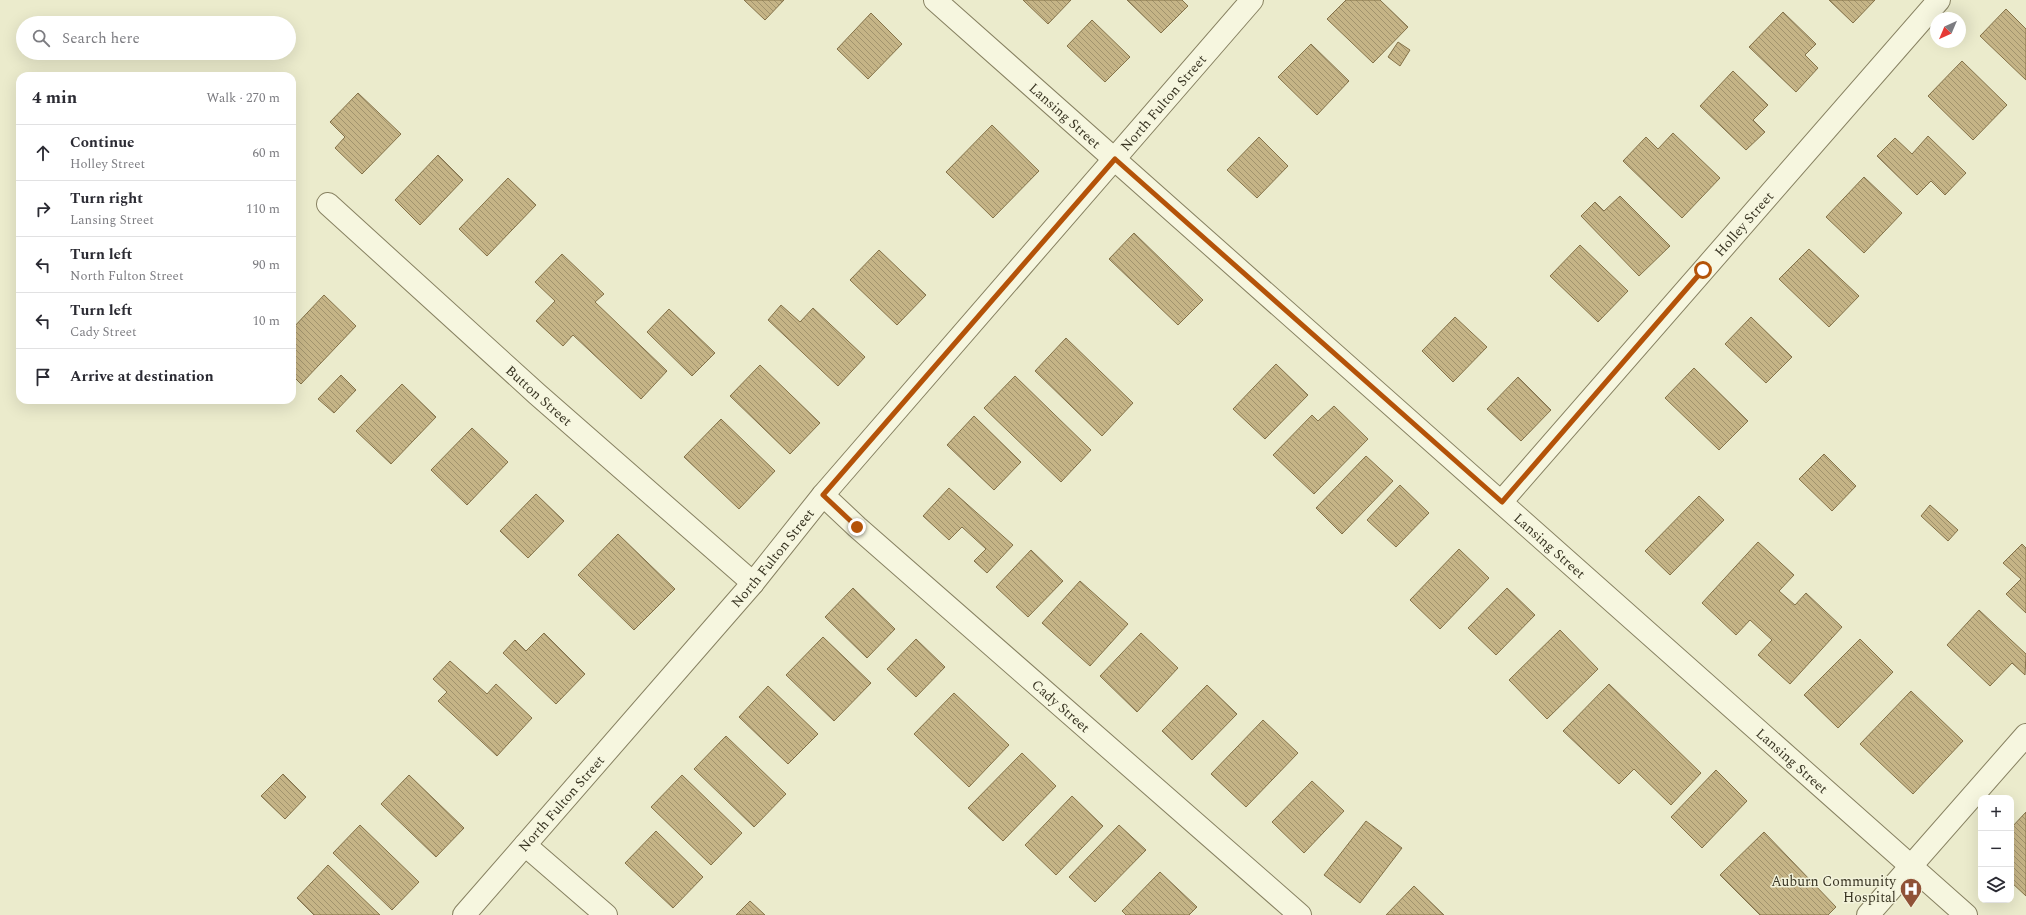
<!DOCTYPE html>
<meta charset="utf-8">
<style>
:root{--surface:#fff;--page:#f2f2f3;--text:#2b2b33;--muted:#7c7c81;--line:#e1e1e2}
body{margin:0;font-family:Spectral,serif;background:var(--page);color:var(--text)}
.controls{position:absolute;right:12px;bottom:12px;display:grid;overflow:hidden;border-radius:8px;box-shadow:0 4px 16px #0002}
.controls button{width:36px;height:36px;display:grid;place-items:center;padding:0;border:0;border-bottom:1px solid var(--line);background:var(--surface);color:var(--text);font:20px sans-serif}
.compass{position:absolute;left:1930px;top:12px;width:36px;height:36px;border-radius:50%;background:var(--surface);box-shadow:0 4px 16px #0002;rotate:224deg}
.stop{position:absolute;width:12px;height:12px;margin:-9px;border:3px solid #b45309;border-radius:50%;background:#fff}
.stop.end{background:#b45309;border-color:#fff;box-shadow:0 1px 4px #0008}
.list{margin:0;padding:0;list-style:none}
h2{display:flex;justify-content:space-between;align-items:center;height:52px;margin:0;padding:0 16px;font-size:17px}
h2 small{font-size:13px;font-weight:400;color:var(--muted)}
.list li{display:grid;grid-template-columns:26px 1fr auto;gap:12px;align-items:center;box-sizing:border-box;height:56px;padding:0 16px;border-top:1px solid var(--line)}
.list b{display:block;font-size:15px;white-space:nowrap}
.list p{margin:0;font-size:13px;white-space:nowrap;color:var(--muted)}
.list em{font-size:13px;font-style:normal;color:var(--muted)}
.icon{flex:none;width:22px;height:22px;fill:none;stroke:currentColor;stroke-width:2;stroke-linecap:round;stroke-linejoin:round}
.map{position:relative;flex:none;width:2026px;height:915px;overflow:hidden}
.search{position:absolute;background:var(--surface);box-shadow:0 4px 16px #0002;left:16px;top:16px;width:280px;height:44px;display:flex;align-items:center;gap:10px;box-sizing:border-box;padding:0 14px;border-radius:22px;color:var(--muted);font-size:15px}
.panel{position:absolute;background:var(--surface);box-shadow:0 4px 16px #0002;left:16px;top:72px;width:280px;height:332px;border-radius:12px}
.map>svg:first-child{display:block}
.building{fill:url(#building-back-hatch);stroke:#847249}
.lines{fill:none;stroke-linecap:round;stroke-linejoin:round}
.minor-casing{stroke:#878161;stroke-width:24}
.minor{stroke:#f6f6df;stroke-width:22}
.route{stroke:#b45309;stroke-width:5}
.labels{text-anchor:middle;stroke-width:3;stroke-linejoin:round;paint-order:stroke}
.street-label{font-size:14px;fill:#393523;stroke:#f3f3db}
.poi-label{font-size:14px;fill:#393523;stroke:#f3f3db;text-anchor:end}
</style>
<div class="map">
<svg width="2026" height="915" viewBox="0 0 2026 915">
<defs>
<pattern id="building-back-hatch" width="6" height="6" patternUnits="userSpaceOnUse"><rect width="6" height="6" fill="#c5b486"/><path d="M-1 5l2 2M0 0l6 6M5-1l2 2" fill="none" stroke="#a1936d"/></pattern>
</defs>
<rect width="100%" height="100%" fill="#ebebcc"/>
<g class="building">
<path d="M 744,0 L 784,0 L 765,20 Z"/>
<path d="M 1023,0 L 1071,0 L 1048,24 Z"/>
<path d="M 1127,0 L 1182,0 L 1188,6 L 1161,33 Z"/>
<path d="M 1346,0 L 1380,0 L 1408,27 L 1373,63 L 1327,19 Z"/>
<path d="M 1829,0 L 1875,0 L 1853,23 Z"/>
<path d="M 2006,9 L 2026,29 L 2026,80 L 1980,36 Z"/>
<path d="M 1783,12 L 1816,44 L 1805,55 L 1818,68 L 1796,92 L 1749,47 Z"/>
<path d="M 871,13 L 902,44 L 868,79 L 837,49 Z"/>
<path d="M 1092,20 L 1130,57 L 1105,82 L 1067,46 Z"/>
<path d="M 1398,42 L 1410,50 L 1400,66 L 1388,57 Z"/>
<path d="M 1311,44 L 1349,81 L 1317,115 L 1278,77 Z"/>
<path d="M 1962,61 L 2007,105 L 1973,140 L 1928,96 Z"/>
<path d="M 1733,71 L 1768,105 L 1753,120 L 1765,132 L 1746,150 L 1700,106 Z"/>
<path d="M 358,93 L 401,134 L 362,174 L 335,148 L 345,137 L 330,122 Z"/>
<path d="M 992,125 L 1039,171 L 993,218 L 946,172 Z"/>
<path d="M 1673,133 L 1720,178 L 1682,218 L 1623,161 L 1646,137 L 1658,149 Z"/>
<path d="M 1928,136 L 1966,173 L 1945,195 L 1931,181 L 1917,195 L 1877,156 L 1895,138 L 1912,154 Z"/>
<path d="M 1259,137 L 1288,166 L 1257,198 L 1227,170 Z"/>
<path d="M 438,155 L 463,180 L 420,225 L 395,200 Z"/>
<path d="M 1864,177 L 1902,213 L 1864,253 L 1826,217 Z"/>
<path d="M 508,178 L 536,205 L 487,256 L 459,229 Z"/>
<path d="M 1620,196 L 1670,246 L 1639,276 L 1581,216 L 1595,202 L 1604,211 Z"/>
<path d="M 1134,233 L 1203,300 L 1178,325 L 1109,259 Z"/>
<path d="M 1580,245 L 1628,291 L 1598,322 L 1550,276 Z"/>
<path d="M 1809,249 L 1859,296 L 1829,327 L 1779,279 Z"/>
<path d="M 879,250 L 926,295 L 897,325 L 850,280 Z"/>
<path d="M 562,254 L 604,294 L 595,302 L 667,371 L 641,399 L 573,335 L 563,346 L 536,321 L 555,301 L 535,282 Z"/>
<path d="M 324,295 L 356,326 L 301,384 L 292,375 L 292,329 Z"/>
<path d="M 781,305 L 800,322 L 813,308 L 865,357 L 838,386 L 768,320 Z"/>
<path d="M 669,309 L 715,353 L 692,376 L 647,332 Z"/>
<path d="M 1455,317 L 1487,347 L 1453,382 L 1422,351 Z"/>
<path d="M 1751,317 L 1792,357 L 1766,383 L 1725,344 Z"/>
<path d="M 1066,338 L 1133,403 L 1102,436 L 1035,371 Z"/>
<path d="M 1276,364 L 1308,395 L 1265,439 L 1233,409 Z"/>
<path d="M 760,365 L 820,423 L 790,454 L 730,396 Z"/>
<path d="M 1694,368 L 1748,421 L 1719,450 L 1665,398 Z"/>
<path d="M 341,375 L 356,390 L 334,413 L 318,399 Z"/>
<path d="M 1015,376 L 1091,450 L 1061,482 L 984,408 Z"/>
<path d="M 1518,377 L 1551,410 L 1521,441 L 1487,409 Z"/>
<path d="M 402,384 L 436,417 L 391,464 L 356,431 Z"/>
<path d="M 1334,406 L 1368,439 L 1314,494 L 1273,455 L 1312,415 L 1318,421 Z"/>
<path d="M 974,416 L 1021,462 L 994,490 L 947,445 Z"/>
<path d="M 721,419 L 775,471 L 739,509 L 684,457 Z"/>
<path d="M 472,428 L 508,462 L 467,505 L 431,470 Z"/>
<path d="M 1824,454 L 1856,486 L 1832,511 L 1799,479 Z"/>
<path d="M 1366,456 L 1393,481 L 1342,534 L 1316,508 Z"/>
<path d="M 1400,485 L 1429,513 L 1396,547 L 1367,520 Z"/>
<path d="M 949,488 L 1013,545 L 987,573 L 974,561 L 986,549 L 962,527 L 949,540 L 923,516 Z"/>
<path d="M 536,494 L 564,521 L 528,558 L 500,531 Z"/>
<path d="M 1699,496 L 1724,520 L 1670,575 L 1645,551 Z"/>
<path d="M 1930,505 L 1958,530 L 1948,541 L 1921,516 Z"/>
<path d="M 618,534 L 675,589 L 634,630 L 578,575 Z"/>
<path d="M 1758,542 L 1794,575 L 1779,591 L 1795,605 L 1806,593 L 1842,627 L 1790,684 L 1758,655 L 1772,640 L 1750,620 L 1736,635 L 1702,603 Z"/>
<path d="M 2022,544 L 2026,548 L 2026,613 L 2006,594 L 2021,579 L 2003,563 Z"/>
<path d="M 1459,549 L 1489,578 L 1440,629 L 1410,600 Z"/>
<path d="M 1031,550 L 1063,581 L 1028,617 L 996,587 Z"/>
<path d="M 1080,581 L 1128,624 L 1090,666 L 1042,623 Z"/>
<path d="M 853,588 L 895,629 L 867,658 L 825,617 Z"/>
<path d="M 1507,588 L 1535,615 L 1496,655 L 1468,628 Z"/>
<path d="M 1979,610 L 2026,654 L 2025,675 L 2012,663 L 1990,686 L 1947,645 Z"/>
<path d="M 1560,630 L 1598,669 L 1547,719 L 1509,680 Z"/>
<path d="M 544,633 L 585,674 L 556,704 L 503,653 L 515,640 L 526,651 Z"/>
<path d="M 1141,633 L 1178,668 L 1137,712 L 1100,676 Z"/>
<path d="M 823,637 L 871,683 L 834,721 L 786,675 Z"/>
<path d="M 916,639 L 945,667 L 916,697 L 887,669 Z"/>
<path d="M 1860,639 L 1893,672 L 1838,728 L 1804,695 Z"/>
<path d="M 450,661 L 487,694 L 496,684 L 532,718 L 497,756 L 438,701 L 447,692 L 433,679 Z"/>
<path d="M 1609,684 L 1701,773 L 1671,805 L 1634,769 L 1619,784 L 1563,731 Z"/>
<path d="M 1207,685 L 1237,714 L 1192,760 L 1162,731 Z"/>
<path d="M 768,686 L 818,734 L 788,764 L 739,717 Z"/>
<path d="M 1911,691 L 1963,741 L 1913,794 L 1860,744 Z"/>
<path d="M 954,693 L 1009,745 L 969,787 L 914,734 Z"/>
<path d="M 1263,720 L 1298,753 L 1246,807 L 1211,774 Z"/>
<path d="M 726,736 L 786,794 L 754,827 L 694,769 Z"/>
<path d="M 1022,753 L 1056,786 L 1003,841 L 968,808 Z"/>
<path d="M 1716,770 L 1747,801 L 1702,848 L 1671,817 Z"/>
<path d="M 283,774 L 306,797 L 285,819 L 261,796 Z"/>
<path d="M 409,775 L 464,828 L 436,857 L 381,804 Z"/>
<path d="M 682,775 L 742,833 L 711,865 L 651,807 Z"/>
<path d="M 1312,781 L 1344,811 L 1304,853 L 1272,822 Z"/>
<path d="M 1072,796 L 1103,826 L 1056,875 L 1025,845 Z"/>
<path d="M 2026,812 L 2026,896 L 2011,882 L 2011,828 Z"/>
<path d="M 1366,821 L 1402,848 L 1360,903 L 1324,875 Z"/>
<path d="M 360,825 L 419,882 L 392,910 L 333,853 Z"/>
<path d="M 1119,825 L 1146,850 L 1095,902 L 1069,877 Z"/>
<path d="M 656,831 L 703,877 L 673,908 L 625,863 Z"/>
<path d="M 1764,832 L 1836,907 L 1828,915 L 1760,915 L 1720,875 Z"/>
<path d="M 328,865 L 380,915 L 314,915 L 297,898 Z"/>
<path d="M 1160,872 L 1197,907 L 1189,915 L 1126,915 L 1122,911 Z"/>
<path d="M 1414,886 L 1444,915 L 1386,915 Z"/>
<path d="M 750,901 L 765,915 L 736,915 Z"/>
</g>
<g class="lines">
<g class="minor-casing">
<g id="minor">
<path id="s1" d="M 935,0 L 1966,915"/>
<path id="s2" d="M 328,204 L 537,394 L 753,583"/>
<path id="s3" d="M 823,495 L 857,527 L 1300,915"/>
<path id="s4" d="M 1502,501 L 1939,0"/>
<path d="M 525,845 L 606,915"/>
<path id="s5" d="M 464,915 L 753,583 L 823,495 L 1252,0"/>
<path d="M 1868,915 L 2026,735"/>
</g>
</g>
<use href="#minor" class="minor"/>
</g>
<g class="lines">
<path class="route" d="M 857,527 L 823,495 L 1115,159 L 1502,502 L 1703,270"/>
</g>
<defs>
<g id="hospital-pin" transform="scale(1.15)"><path d="M0 17L-7.5 6A9.5 9.5 0 1 1 7.5 6Z" fill="#905237" stroke="#f3f3db"/><path d="M-5-5h3v3.5h4V-5h3V5h-3V1.5h-4V5h-3Z" fill="#fff"/></g>
</defs>
<g fill-rule="evenodd">
<use href="#hospital-pin" x="1911" y="889"/>
</g>
<g class="labels">
<g class="street-label">
<text dy="5" stroke="none"><textPath href="#s5" startOffset="1072">North Fulton Street</textPath></text>
<text dy="5" stroke="none"><textPath href="#s1" startOffset="174">Lansing Street</textPath></text>
<text dy="5" stroke="none"><textPath href="#s4" startOffset="368">Holley Street</textPath></text>
<text dy="5" stroke="none"><textPath href="#s2" startOffset="285">Button Street</textPath></text>
<text dy="5" stroke="none"><textPath href="#s1" startOffset="822">Lansing Street</textPath></text>
<text dy="5" stroke="none"><textPath href="#s5" startOffset="472">North Fulton Street</textPath></text>
<text dy="5" stroke="none"><textPath href="#s3" startOffset="318">Cady Street</textPath></text>
<text dy="5" stroke="none"><textPath href="#s1" startOffset="1146">Lansing Street</textPath></text>
<text dy="5" stroke="none"><textPath href="#s5" startOffset="148">North Fulton Street</textPath></text>
</g>
<g class="poi-label">
<text x="1896" y="886">Auburn Community<tspan x="1896" dy="16">Hospital</tspan></text>
</g>
</g>
</svg>
<div class="controls">
<button>+</button>
<button>−</button>
<button><svg class="icon" aria-label="layers" viewBox="0 0 24 24"><path d="M12 4l9 5-9 5-9-5zM3 14l9 5 9-5"/></svg></button>
</div>
<svg class="compass" viewBox="-18 -18 36 36"><path d="M0-13l5 13h-10z" fill="#e53935"/><path d="M0 13l5-13h-10z" fill="#7c7c81"/></svg>
<div class="stop" style="left:1703px;top:270px"></div>
<div class="stop end" style="left:857px;top:527px"></div>
<div class="search"><svg class="icon" aria-label="search" viewBox="0 0 24 24"><circle cx="10" cy="10" r="6"/><path d="M15 15l6 6"/></svg>Search here</div>
<section class="panel">
<h2>4 min<small>Walk · 270 m</small></h2>
<ul class="list">
<li><svg class="icon" aria-label="ahead" viewBox="0 0 24 24"><path d="M12 20V5M6 11l6-6 6 6"/></svg><div><b>Continue</b><p>Holley Street</p></div><em>60 m</em></li>
<li><svg class="icon" aria-label="right" viewBox="0 0 24 24"><path d="M7 20v-9h11M14 6l5 5-5 5"/></svg><div><b>Turn right</b><p>Lansing Street</p></div><em>110 m</em></li>
<li><svg class="icon" aria-label="left" viewBox="0 0 24 24"><path d="M17 20v-9H6M10 6l-5 5 5 5"/></svg><div><b>Turn left</b><p>North Fulton Street</p></div><em>90 m</em></li>
<li><svg class="icon" aria-label="left" viewBox="0 0 24 24"><path d="M17 20v-9H6M10 6l-5 5 5 5"/></svg><div><b>Turn left</b><p>Cady Street</p></div><em>10 m</em></li>
<li><svg class="icon" aria-label="arrive" viewBox="0 0 24 24"><path d="M6 21V4h12l-3 4 3 4H6"/></svg><div><b>Arrive at destination</b></div></li>
</ul>
</section>
</div>
